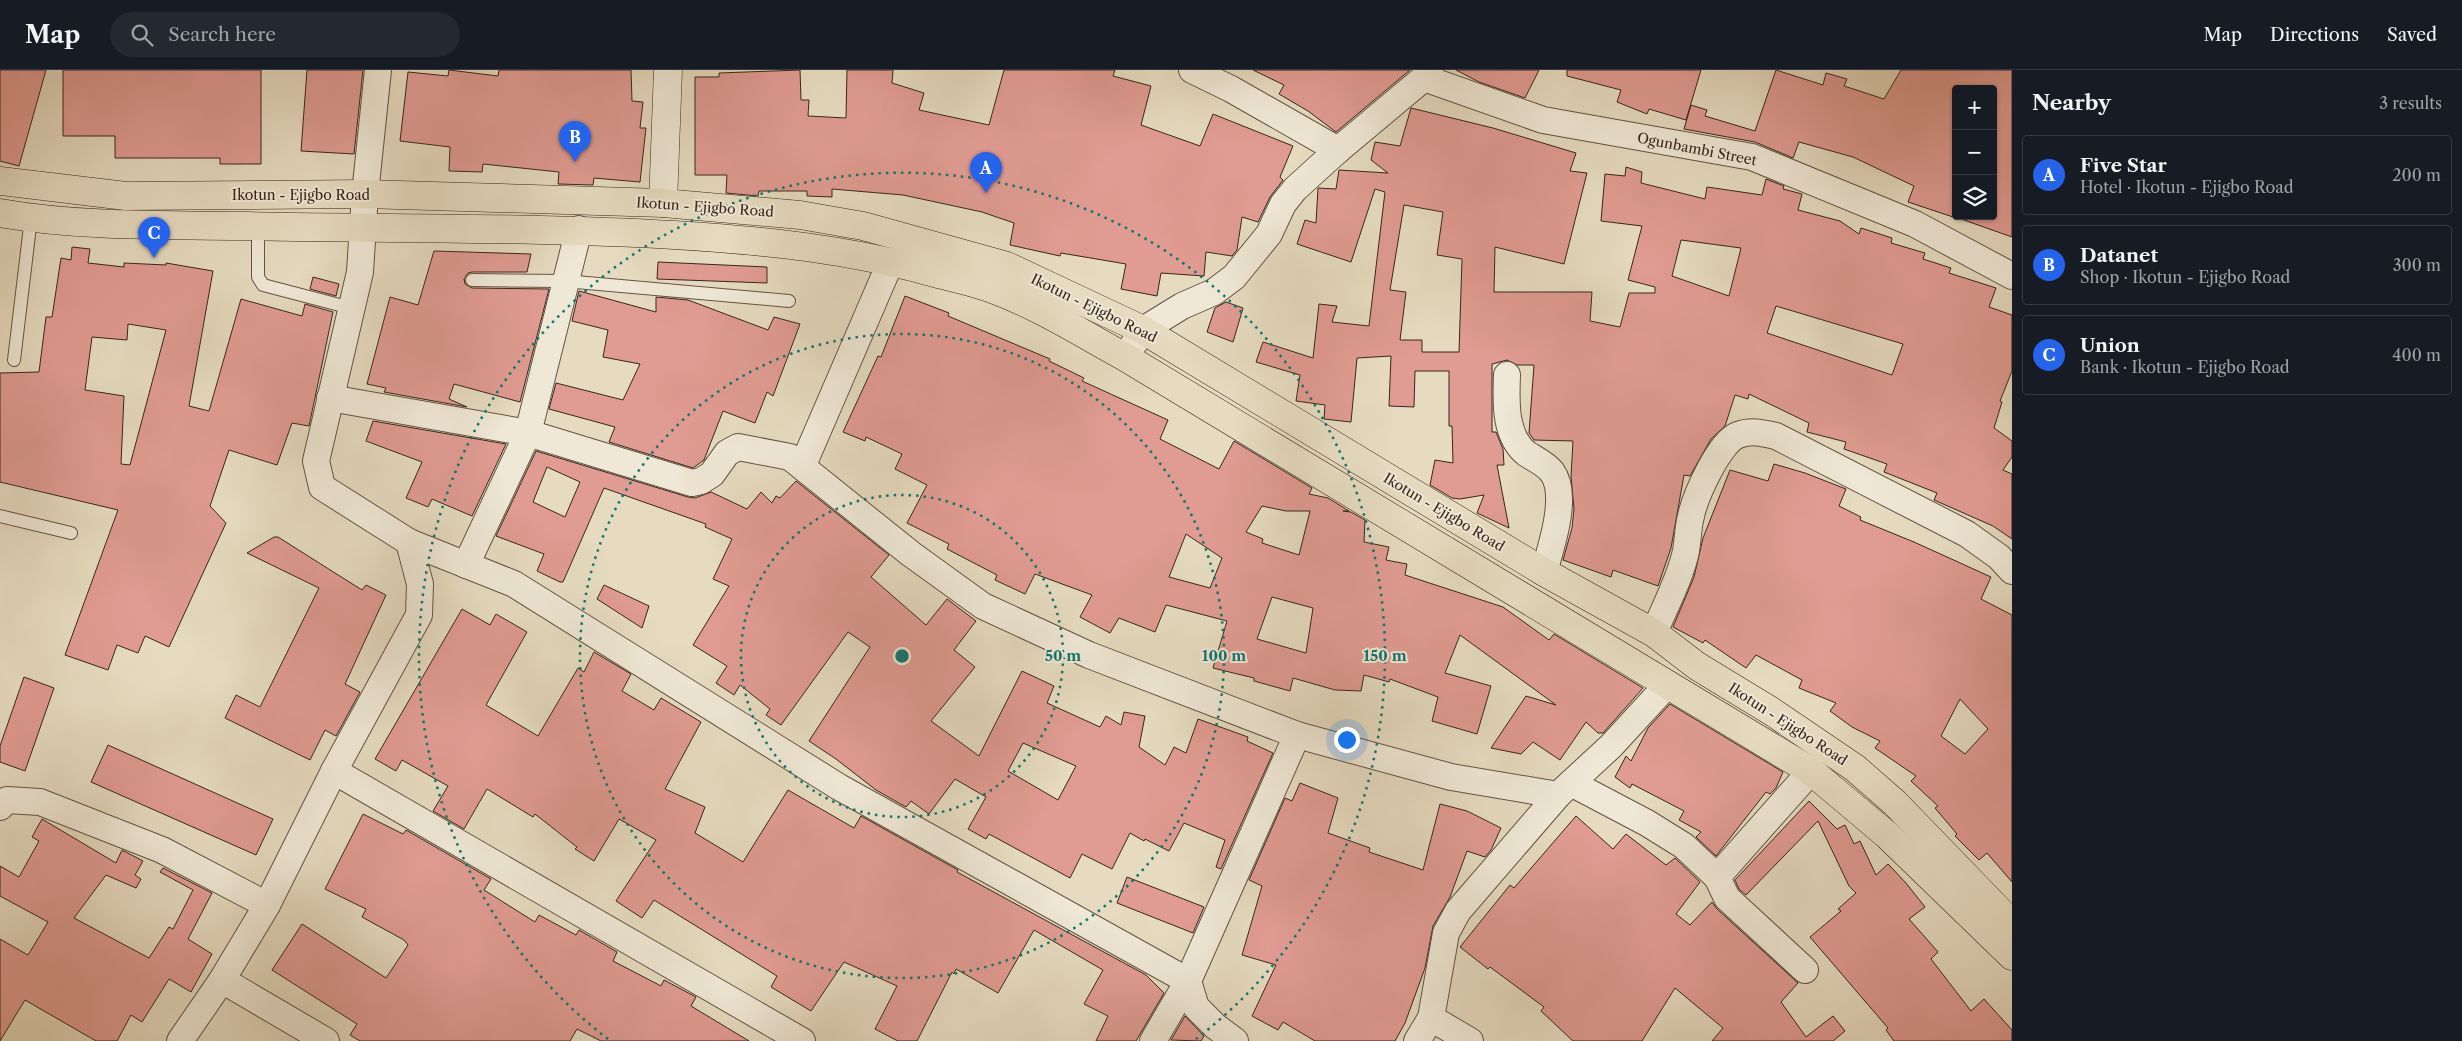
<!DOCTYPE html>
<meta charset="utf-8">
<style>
:root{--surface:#171b24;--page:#242831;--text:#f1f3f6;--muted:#9ea1a6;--line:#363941;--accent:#2563eb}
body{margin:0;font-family:"Libre Caslon Text",serif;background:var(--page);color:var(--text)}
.controls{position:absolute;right:15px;top:15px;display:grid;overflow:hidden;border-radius:5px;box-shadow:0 1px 4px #0004}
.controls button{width:45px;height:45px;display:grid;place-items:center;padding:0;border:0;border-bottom:1px solid var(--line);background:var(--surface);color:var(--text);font:25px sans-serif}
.you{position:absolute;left:1346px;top:669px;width:18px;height:18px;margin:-12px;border:4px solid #fff;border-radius:50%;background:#1a73e8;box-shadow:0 0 0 8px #1a73e833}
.badge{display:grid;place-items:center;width:32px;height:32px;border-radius:50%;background:var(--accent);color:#fff;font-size:16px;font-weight:700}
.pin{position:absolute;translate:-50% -41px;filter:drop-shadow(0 1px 2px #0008)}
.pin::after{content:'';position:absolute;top:26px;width:18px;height:15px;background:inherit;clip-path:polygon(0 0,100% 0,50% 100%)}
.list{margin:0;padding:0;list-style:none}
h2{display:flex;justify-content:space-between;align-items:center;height:65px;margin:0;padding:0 20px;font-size:21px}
h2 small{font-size:16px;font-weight:400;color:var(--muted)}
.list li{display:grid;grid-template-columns:32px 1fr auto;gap:15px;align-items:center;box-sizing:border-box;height:80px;margin:0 10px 10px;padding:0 10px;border:1px solid var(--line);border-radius:5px}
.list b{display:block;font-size:19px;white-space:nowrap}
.list p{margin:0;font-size:16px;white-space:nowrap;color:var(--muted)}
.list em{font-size:16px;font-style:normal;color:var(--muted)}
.icon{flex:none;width:28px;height:28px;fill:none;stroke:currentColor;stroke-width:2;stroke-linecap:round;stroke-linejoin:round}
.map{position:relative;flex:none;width:2012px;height:971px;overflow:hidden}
header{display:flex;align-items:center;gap:30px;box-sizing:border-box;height:70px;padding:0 25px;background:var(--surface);border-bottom:1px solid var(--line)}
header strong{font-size:24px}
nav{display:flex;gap:28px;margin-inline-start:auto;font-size:18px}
.search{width:350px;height:45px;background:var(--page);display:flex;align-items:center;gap:12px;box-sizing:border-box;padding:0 18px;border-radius:28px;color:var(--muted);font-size:19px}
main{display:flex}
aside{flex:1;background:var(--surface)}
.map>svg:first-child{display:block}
.building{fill:#e09b92;stroke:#38261b;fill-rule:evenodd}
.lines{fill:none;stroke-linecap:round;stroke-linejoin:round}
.lane-casing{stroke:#645344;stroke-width:14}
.street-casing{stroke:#645344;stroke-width:28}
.secondary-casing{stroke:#38261b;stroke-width:29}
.primary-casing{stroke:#38261b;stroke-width:29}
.lane{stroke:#efe8d6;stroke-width:12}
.street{stroke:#efe8d6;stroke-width:26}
.secondary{stroke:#efe8d6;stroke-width:28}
.primary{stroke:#e6dbc0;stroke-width:28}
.ring{fill:none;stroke:#0f766e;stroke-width:2.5;stroke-dasharray:2.5 5}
.labels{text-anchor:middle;stroke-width:4;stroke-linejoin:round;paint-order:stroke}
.street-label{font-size:14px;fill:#38261b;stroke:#efe8d6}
.centre{fill:#0f766e;stroke:#efe8d6;stroke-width:2.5}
.ring-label{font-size:15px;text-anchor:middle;font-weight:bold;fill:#0f766e;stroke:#efe8d6;stroke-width:4;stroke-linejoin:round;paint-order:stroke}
</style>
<header>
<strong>Map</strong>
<div class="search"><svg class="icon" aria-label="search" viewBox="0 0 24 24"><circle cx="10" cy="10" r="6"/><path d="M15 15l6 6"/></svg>Search here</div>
<nav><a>Map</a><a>Directions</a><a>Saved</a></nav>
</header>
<main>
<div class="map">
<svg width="2012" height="971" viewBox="0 0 2012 971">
<rect width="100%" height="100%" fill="#e6dbc0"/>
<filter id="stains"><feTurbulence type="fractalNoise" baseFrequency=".004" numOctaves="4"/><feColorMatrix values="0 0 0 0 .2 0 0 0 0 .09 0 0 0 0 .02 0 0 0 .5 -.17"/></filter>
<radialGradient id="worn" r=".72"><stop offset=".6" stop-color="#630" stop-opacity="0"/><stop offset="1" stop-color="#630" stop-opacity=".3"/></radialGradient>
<g class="building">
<path d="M 0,0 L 46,0 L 19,96 L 0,91 Z"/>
<path d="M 63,0 L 261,0 L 261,94 L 220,94 L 220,88 L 115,88 L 115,66 L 63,66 Z"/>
<path d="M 307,0 L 363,0 L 354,84 L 301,81 Z"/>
<path d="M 449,0 L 498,6 L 499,0 L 631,0 L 632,31 L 643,32 L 640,58 L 646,58 L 640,112 L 594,108 L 593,115 L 558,114 L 559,102 L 483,94 L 482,102 L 449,101 L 450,77 L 400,71 L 408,2 L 448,6 Z"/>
<path d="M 800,0 L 801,30 L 809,30 L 808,46 L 846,48 L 847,0 L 893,0 L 892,13 L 924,23 L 919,40 L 989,55 L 1004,0 L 1115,0 L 1113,6 L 1151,16 L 1141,55 L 1200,76 L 1213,44 L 1293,76 L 1280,107 L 1283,110 L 1270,127 L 1258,152 L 1242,147 L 1237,180 L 1232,186 L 1206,182 L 1204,206 L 1161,203 L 1157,226 L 1121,219 L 1126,194 L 1061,183 L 1060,186 L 1010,175 L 1014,153 L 982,142 L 903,125 L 832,119 L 832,127 L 807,126 L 807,121 L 759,121 L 758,126 L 726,123 L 727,105 L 695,105 L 695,7 L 719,7 L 719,3 Z"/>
<path d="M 1253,0 L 1410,0 L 1336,62 L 1308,41 L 1279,24 L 1284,15 Z"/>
<path d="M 1456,0 L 1539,0 L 1525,28 L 1479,12 Z"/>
<path d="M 1567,0 L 1701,0 L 1686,50 L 1649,39 L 1647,44 L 1617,32 L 1621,20 L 1567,6 Z"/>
<path d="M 1776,0 L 1823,15 L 1826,3 L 1847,9 L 1844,16 L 1884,29 L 1901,0 L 2012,0 L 2012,167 L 1961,149 L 1961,146 L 1993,146 L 1993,19 L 1956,19 L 1956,148 L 1908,132 L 1914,116 L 1853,87 L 1799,72 L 1793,88 L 1755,72 L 1684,59 L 1691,35 L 1707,40 L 1705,46 L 1755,61 Z"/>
<path d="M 1411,38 L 1493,58 L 1576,83 L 1570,101 L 1587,103 L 1564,194 L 1495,177 L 1494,222 L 1592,222 L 1590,251 L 1620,257 L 1629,223 L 1655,223 L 1655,217 L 1628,210 L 1642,156 L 1601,151 L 1605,104 L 1625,106 L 1626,97 L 1642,102 L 1641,113 L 1705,129 L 1707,117 L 1762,125 L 1766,109 L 1784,116 L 1783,119 L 1802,124 L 1798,140 L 1840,151 L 1859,164 L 1861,158 L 1892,168 L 1891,173 L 1925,183 L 1923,189 L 1951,198 L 1949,203 L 1996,218 L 1989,237 L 2012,245 L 2012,301 L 2000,331 L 2002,332 L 1994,358 L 2012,371 L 2012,387 L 2003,400 L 2012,404 L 2012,469 L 1993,456 L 1934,430 L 1937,423 L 1884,402 L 1887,394 L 1844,379 L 1846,372 L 1807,362 L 1809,353 L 1749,324 L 1748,329 L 1735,325 L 1725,356 L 1711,369 L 1690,406 L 1684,405 L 1671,478 L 1658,516 L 1613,500 L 1611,507 L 1563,490 L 1572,458 L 1574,439 L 1571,406 L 1573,371 L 1534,370 L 1529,363 L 1534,295 L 1517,295 L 1507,290 L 1492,294 L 1492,362 L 1496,362 L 1503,379 L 1504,395 L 1497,395 L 1509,458 L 1477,443 L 1484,425 L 1460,429 L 1452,428 L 1430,415 L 1435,390 L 1453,393 L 1452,356 L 1449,356 L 1449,301 L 1415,301 L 1414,337 L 1389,336 L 1391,286 L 1357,288 L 1351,352 L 1324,349 L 1325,335 L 1296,331 L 1300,305 L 1256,292 L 1263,272 L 1313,288 L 1319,234 L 1337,236 L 1332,252 L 1369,256 L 1385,122 L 1375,119 L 1351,192 L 1297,174 L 1305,150 L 1316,153 L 1318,118 L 1336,119 L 1339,100 L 1388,103 L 1371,90 L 1375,72 L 1400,76 ZM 1404,135 L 1443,142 L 1437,185 L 1462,189 L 1459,282 L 1422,282 L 1422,270 L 1400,270 L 1406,222 L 1390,220 ZM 1681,170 L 1741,178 L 1729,226 L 1672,206 ZM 1776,236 L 1903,274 L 1892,305 L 1767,263 Z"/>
<path d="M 72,177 L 90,179 L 88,193 L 124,197 L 124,193 L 166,195 L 166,193 L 213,201 L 189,336 L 209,341 L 241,229 L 302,246 L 305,234 L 333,242 L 309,356 L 292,353 L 277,395 L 229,380 L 210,436 L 226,453 L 169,577 L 145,566 L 138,583 L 117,575 L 108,600 L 65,585 L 118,440 L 0,412 L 0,303 L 39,302 L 46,247 L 52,247 L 61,188 L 71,190 ZM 128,254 L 166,260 L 130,395 L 121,394 L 124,326 L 85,320 L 92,267 L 127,270 Z"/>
<path d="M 434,181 L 531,184 L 527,202 L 472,202 L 468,203 L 464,209 L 465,214 L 472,218 L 549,219 L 520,332 L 454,314 L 449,329 L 467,337 L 384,322 L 386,318 L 367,314 L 390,227 L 418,235 Z"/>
<path d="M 658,192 L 767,197 L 767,213 L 657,209 Z"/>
<path d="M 313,207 L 339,214 L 336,226 L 310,219 Z"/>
<path d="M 579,221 L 656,242 L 656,227 L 688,230 L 768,260 L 774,247 L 800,254 L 773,326 L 767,322 L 755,353 L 723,341 L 704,390 L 693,398 L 609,372 L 615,357 L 549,339 L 556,313 L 623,330 L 640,294 L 603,287 L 608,260 L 572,251 Z"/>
<path d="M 905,226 L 949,243 L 948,246 L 1050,289 L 1049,291 L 1084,308 L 1082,311 L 1168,350 L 1160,369 L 1219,399 L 1234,371 L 1312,418 L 1309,424 L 1328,428 L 1349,441 L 1343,441 L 1351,442 L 1365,450 L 1364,472 L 1389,477 L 1386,490 L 1407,494 L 1405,505 L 1503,537 L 1549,570 L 1554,564 L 1643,618 L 1603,663 L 1598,663 L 1586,652 L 1560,690 L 1533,672 L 1521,684 L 1491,678 L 1526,626 L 1556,635 L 1460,565 L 1445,603 L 1491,616 L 1477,664 L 1432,651 L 1438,627 L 1390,609 L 1389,612 L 1364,605 L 1361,621 L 1335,620 L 1293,608 L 1290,621 L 1254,611 L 1254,608 L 1213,598 L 1227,551 L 1166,535 L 1155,562 L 1119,548 L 1110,563 L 1080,547 L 1092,525 L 1035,504 L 1025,524 L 995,510 L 997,505 L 947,479 L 949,474 L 907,453 L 927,415 L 895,399 L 902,384 L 866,367 L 865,371 L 843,362 L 878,286 L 881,287 ZM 1262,436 L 1286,441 L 1310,441 L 1299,485 L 1262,473 L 1263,469 L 1246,462 ZM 1186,464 L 1222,488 L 1210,518 L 1169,507 ZM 1272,527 L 1313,538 L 1306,583 L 1257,569 Z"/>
<path d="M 1226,232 L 1243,238 L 1233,272 L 1207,262 L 1215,238 Z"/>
<path d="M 373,351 L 506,374 L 472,446 L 432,429 L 428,437 L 406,428 L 422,392 L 366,371 Z"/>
<path d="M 536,381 L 688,427 L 695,428 L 711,422 L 747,439 L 761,422 L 772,433 L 776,426 L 780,428 L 796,411 L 889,485 L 871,507 L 926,555 L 947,529 L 976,551 L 954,580 L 975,597 L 931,651 L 979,686 L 1022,601 L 1054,616 L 1047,633 L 1100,657 L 1106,646 L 1121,655 L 1124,642 L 1145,646 L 1139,677 L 1165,695 L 1174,677 L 1186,683 L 1198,649 L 1248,667 L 1247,671 L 1273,683 L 1221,799 L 1216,797 L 1225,770 L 1184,753 L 1169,781 L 1145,769 L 1144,771 L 1130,763 L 1112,799 L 1082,784 L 1070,808 L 989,764 L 986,769 L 968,759 L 986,727 L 955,709 L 929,744 L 911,731 L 906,737 L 876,720 L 836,689 L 809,671 L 870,577 L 848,562 L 781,655 L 766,645 L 770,639 L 740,615 L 734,625 L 716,613 L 727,596 L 693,575 L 729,516 L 713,509 L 732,469 L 705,457 L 706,454 L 604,418 L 563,512 L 560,512 L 537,501 L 544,484 L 496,466 ZM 547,397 L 580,412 L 565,447 L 533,432 ZM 1023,673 L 1076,696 L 1058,730 L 1008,701 Z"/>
<path d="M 1774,394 L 1805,403 L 1846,419 L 1839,436 L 1861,447 L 1860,450 L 1914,472 L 1991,507 L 1981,529 L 2012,545 L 2012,812 L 1987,783 L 1979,790 L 1955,766 L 1957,764 L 1935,738 L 1938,736 L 1911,711 L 1916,706 L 1875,678 L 1880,671 L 1852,657 L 1830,641 L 1836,633 L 1799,618 L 1802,610 L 1756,585 L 1746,598 L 1705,570 L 1703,573 L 1673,557 L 1694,507 L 1703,468 L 1730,400 L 1768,411 ZM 1960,629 L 1988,659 L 1965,684 L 1941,666 Z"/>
<path d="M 274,467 L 278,467 L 362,520 L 366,515 L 386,525 L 345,614 L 360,622 L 336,666 L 325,660 L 310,690 L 225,648 L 236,625 L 260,637 L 319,518 L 247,483 Z"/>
<path d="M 604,515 L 649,536 L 642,558 L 597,529 Z"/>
<path d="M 462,539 L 490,555 L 496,544 L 527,562 L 486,635 L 538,666 L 578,598 L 584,602 L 594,582 L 631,604 L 622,621 L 654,640 L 661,628 L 701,652 L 665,719 L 705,737 L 695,763 L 743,792 L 788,720 L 854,758 L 861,746 L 958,800 L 957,802 L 1146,905 L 1164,923 L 1136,971 L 1096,971 L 1108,946 L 1084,934 L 1103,900 L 1034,860 L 998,923 L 956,899 L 954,904 L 952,902 L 917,971 L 898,971 L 875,959 L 897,916 L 844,892 L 811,941 L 771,917 L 777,906 L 654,830 L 642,848 L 616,831 L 656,770 L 619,749 L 594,791 L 575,779 L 577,777 L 535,744 L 533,747 L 487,719 L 464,759 L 433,741 L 448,716 L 402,690 L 396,701 L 375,689 Z"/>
<path d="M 24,607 L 54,618 L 25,701 L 0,692 L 0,676 Z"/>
<path d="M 1670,634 L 1783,702 L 1776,718 L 1770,724 L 1766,722 L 1716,786 L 1696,767 L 1701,762 L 1679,750 L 1684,741 L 1632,714 L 1630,718 L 1615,707 L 1626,686 L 1631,691 L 1648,658 Z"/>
<path d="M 108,675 L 273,749 L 256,785 L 91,712 Z"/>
<path d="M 1300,713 L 1338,728 L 1328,763 L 1370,778 L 1369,782 L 1423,800 L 1440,734 L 1467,741 L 1501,758 L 1491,780 L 1485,787 L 1467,781 L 1450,827 L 1433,856 L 1425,898 L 1405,953 L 1395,971 L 1315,971 L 1283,952 L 1278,960 L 1252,946 L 1276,895 L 1242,885 L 1262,816 L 1249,810 L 1285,728 L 1292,731 Z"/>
<path d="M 1809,731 L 1837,759 L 1845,755 L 1854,774 L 1860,771 L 1876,805 L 1888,794 L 1906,813 L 1925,837 L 1909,849 L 1938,882 L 1931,889 L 1971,941 L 1984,929 L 2012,960 L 2012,971 L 1894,971 L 1886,960 L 1888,958 L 1810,867 L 1841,841 L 1838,839 L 1856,823 L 1849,816 L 1818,751 L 1746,825 L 1739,819 L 1735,810 Z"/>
<path d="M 363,744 L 403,764 L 406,760 L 491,809 L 484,820 L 535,852 L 539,845 L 576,865 L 579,860 L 617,882 L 613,891 L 661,916 L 664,910 L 696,927 L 691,936 L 749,971 L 601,971 L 577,959 L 570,971 L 360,971 L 350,965 L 357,954 L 272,900 L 302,854 L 386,908 L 408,875 L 404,870 L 362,847 L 366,839 L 325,819 Z"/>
<path d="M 1576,746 L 1613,779 L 1626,764 L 1666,795 L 1675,788 L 1700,812 L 1676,844 L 1690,855 L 1712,832 L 1717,839 L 1798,913 L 1781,932 L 1806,967 L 1833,946 L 1845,961 L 1833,971 L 1712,971 L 1723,958 L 1675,918 L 1642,971 L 1573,971 L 1541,941 L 1544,937 L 1490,897 L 1488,899 L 1460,877 L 1510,815 L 1514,818 Z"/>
<path d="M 42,749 L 116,793 L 122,780 L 143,791 L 135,805 L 141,809 L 136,818 L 106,805 L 74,848 L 149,888 L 169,857 L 173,859 L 193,820 L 160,802 L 163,798 L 212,823 L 188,869 L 212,884 L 191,922 L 169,909 L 142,952 L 131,945 L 117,971 L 96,971 L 25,930 L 0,971 L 0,869 L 28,885 L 48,852 L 0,826 L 0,796 L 19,807 L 39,771 L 32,767 Z"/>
<path d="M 1127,807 L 1204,837 L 1193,863 L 1117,833 Z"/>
<path d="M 1185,946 L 1204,966 L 1201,971 L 1171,970 Z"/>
</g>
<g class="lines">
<g class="lane-casing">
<g id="lane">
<path d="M 258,156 L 258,207 L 263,215 L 351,238"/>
<path d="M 472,210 L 565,211 L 789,231"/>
<path d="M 14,290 L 31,148"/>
<path d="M 0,446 L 71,463"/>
</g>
</g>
<g class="street-casing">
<g id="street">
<path d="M 378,0 L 365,124 L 360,202 L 316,391 L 322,417 L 409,472 L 514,514 L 839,717 L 1188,911 L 1196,937 L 1215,956 L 1235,971"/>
<path d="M 1192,0 L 1231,19 L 1338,80"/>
<path d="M 1424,8 L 1543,50 L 1752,87 L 1915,154 L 2012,206"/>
<path d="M 1125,287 L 1143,260 L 1182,236 L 1214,222 L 1234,207 L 1269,164 L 1283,134 L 1295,119 L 1338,80 L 1424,8 L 1430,0"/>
<path d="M 1507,305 C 1506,331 1504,366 1527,384 C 1535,389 1546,394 1552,402 C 1569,425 1551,477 1544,502"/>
<path d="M 330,328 L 528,363 L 692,413 L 701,411 L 712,404 L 727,383 L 738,377 L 790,387 L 911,484 L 983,536 L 1089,585 L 1297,665 L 1451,707 L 1558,725"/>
<path d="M 803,395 L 891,191"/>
<path d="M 466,495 L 528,363 L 579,159"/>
<path d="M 1654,563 C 1665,536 1680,509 1686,481 C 1688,469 1688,457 1691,446 C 1695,427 1719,372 1738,365 C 1751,360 1763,363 1776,366 L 1967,464 L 1999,487 L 2012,501"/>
<path d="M 334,701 L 802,971"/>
<path d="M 1571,713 L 1647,753 L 1684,776 L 1717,807 L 1811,701"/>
<path d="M 0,737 L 7,730 L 40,732 L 162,780 L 267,835"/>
<path d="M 1717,807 L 1727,828 L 1805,900"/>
<path d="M 222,910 L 326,971"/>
<path d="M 1431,948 L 1446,863 L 1458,841 L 1558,725 L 1611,676 L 1668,614"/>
<path d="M 180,971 L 222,910 L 267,835 L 334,701 L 419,545 L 420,514 L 409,472"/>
<path d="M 1153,971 L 1188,911 L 1297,665"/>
<path d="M 1417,971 L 1431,948 L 1470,971"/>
</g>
</g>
<g class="secondary-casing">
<path id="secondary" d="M 663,133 L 668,0"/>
</g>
<g class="primary-casing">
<g id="primary">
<path d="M 0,111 L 126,126 L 365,124 L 663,133 L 800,145 L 863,156 L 1007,196 L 1143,260 L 1544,502 L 1654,563 L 1697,596 L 1771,641 L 1855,698 L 1895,733 L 2012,854"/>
<path d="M 0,143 C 81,157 165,155 247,156 C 390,159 532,157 674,165 C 769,171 850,179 942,205 C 958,209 976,213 992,219 C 1039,236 1081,263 1125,287 L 1811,701 L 1887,765 L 2012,886"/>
</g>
</g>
<use href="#lane" class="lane"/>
<use href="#street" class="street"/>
<use href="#secondary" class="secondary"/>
<use href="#primary" class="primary"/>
</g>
<g class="ring">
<circle cx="902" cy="586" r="161"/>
<circle cx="902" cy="586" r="322"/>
<path d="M608 969A483 483 0 1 1 1196 969"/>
</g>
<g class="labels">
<g class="street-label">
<text transform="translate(1697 79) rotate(11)" y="5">Ogunbambi Street</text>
<text x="301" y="130">Ikotun - Ejigbo Road</text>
<text transform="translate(705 137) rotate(4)" y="5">Ikotun - Ejigbo Road</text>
<text transform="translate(1094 238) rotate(26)" y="5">Ikotun - Ejigbo Road</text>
<text transform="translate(1444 442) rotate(31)" y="5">Ikotun - Ejigbo Road</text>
<text transform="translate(1788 654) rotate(33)" y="5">Ikotun - Ejigbo Road</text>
</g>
</g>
<circle cx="902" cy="586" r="8" class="centre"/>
<g class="ring-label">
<text x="1063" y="591">50 m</text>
<text x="1224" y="591">100 m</text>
<text x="1385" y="591">150 m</text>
</g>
<rect width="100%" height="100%" filter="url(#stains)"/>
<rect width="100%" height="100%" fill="url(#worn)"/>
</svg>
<div class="controls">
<button>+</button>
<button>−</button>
<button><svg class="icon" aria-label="layers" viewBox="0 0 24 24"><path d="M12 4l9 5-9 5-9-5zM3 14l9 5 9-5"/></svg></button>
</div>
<div class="you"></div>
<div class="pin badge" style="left:986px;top:123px">A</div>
<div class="pin badge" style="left:575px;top:92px">B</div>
<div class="pin badge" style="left:154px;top:188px">C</div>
</div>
<aside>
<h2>Nearby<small>3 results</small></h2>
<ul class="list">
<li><span class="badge">A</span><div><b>Five Star</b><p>Hotel · Ikotun - Ejigbo Road</p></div><em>200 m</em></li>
<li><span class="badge">B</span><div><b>Datanet</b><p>Shop · Ikotun - Ejigbo Road</p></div><em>300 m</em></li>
<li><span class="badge">C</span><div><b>Union</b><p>Bank · Ikotun - Ejigbo Road</p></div><em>400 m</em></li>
</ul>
</aside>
</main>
